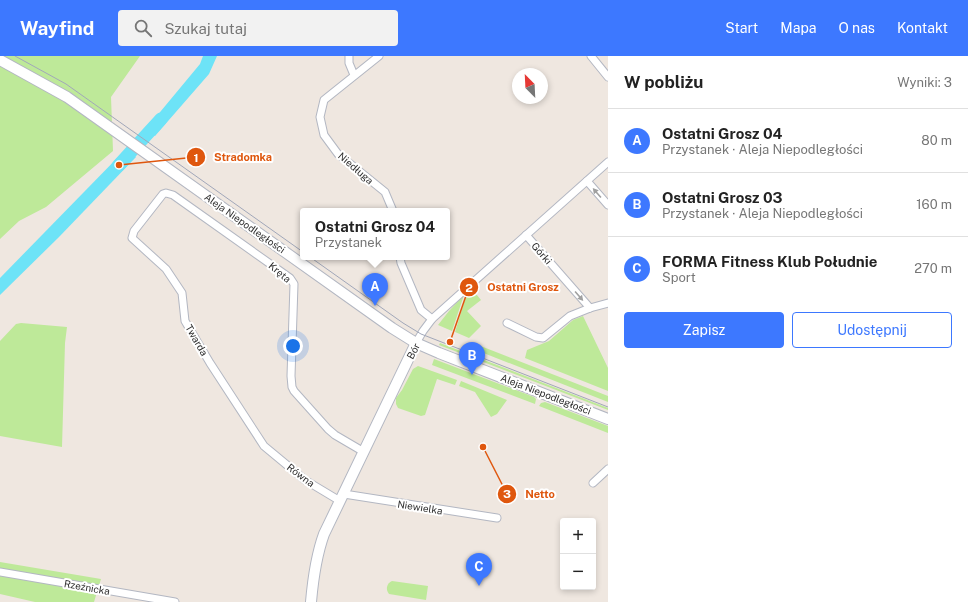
<!DOCTYPE html>
<html lang="pl">
<meta charset="utf-8">
<style>
:root{--surface:#fff;--page:#f2f2f2;--text:#222;--muted:#767676;--line:#e0e0e0;--accent:#3d78ff}
body{margin:0;font-family:"Public Sans",sans-serif;background:var(--page);color:var(--text)}
.controls{position:absolute;right:12px;bottom:12px;display:grid;overflow:hidden;border-radius:4px;box-shadow:0 2px 6px #0003}
.controls button{width:36px;height:36px;display:grid;place-items:center;padding:0;border:0;border-bottom:1px solid var(--line);background:var(--surface);color:var(--text);font:20px sans-serif}
.compass{position:absolute;left:512px;top:12px;width:36px;height:36px;border-radius:50%;background:var(--surface);box-shadow:0 2px 6px #0003;rotate:336deg}
.you{position:absolute;left:293px;top:290px;width:14px;height:14px;margin:-10px;border:3px solid #fff;border-radius:50%;background:#1a73e8;box-shadow:0 0 0 6px #1a73e833}
.badge{display:grid;place-items:center;width:26px;height:26px;border-radius:50%;background:var(--accent);color:#fff;font-size:13px;font-weight:700}
.pin{position:absolute;translate:-50% -33px;filter:drop-shadow(0 1px 2px #0008)}
.pin::after{content:'';position:absolute;top:21px;width:14px;height:12px;background:inherit;clip-path:polygon(0 0,100% 0,50% 100%)}
.popup{position:absolute;left:300px;top:152px;width:150px;height:52px;box-sizing:border-box;display:grid;place-content:center;border-radius:4px;background:var(--surface);filter:drop-shadow(0 1px 3px #0005);font-size:13px;white-space:nowrap;color:var(--muted)}
.popup b{font-size:15px;color:var(--text)}
.popup::after{content:'';position:absolute;left:50%;top:100%;margin-left:-8px;border:8px solid transparent;border-top-color:var(--surface)}
.list{margin:0;padding:0;list-style:none}
h2{display:flex;justify-content:space-between;align-items:center;height:52px;margin:0;padding:0 16px;font-size:17px}
h2 small{font-size:13px;font-weight:400;color:var(--muted)}
.list li{display:grid;grid-template-columns:26px 1fr auto;gap:12px;align-items:center;box-sizing:border-box;height:64px;padding:0 16px;border-top:1px solid var(--line)}
.list b{display:block;font-size:15px;white-space:nowrap}
.list p{margin:0;font-size:13px;white-space:nowrap;color:var(--muted)}
.list em{font-size:13px;font-style:normal;color:var(--muted)}
.actions{display:flex;gap:8px;padding:12px 16px}
.actions a{flex:1;padding:9px 0;border:1px solid var(--accent);border-radius:4px;text-align:center;font-size:14px;color:var(--accent)}
.actions .main{background:var(--accent);color:#fff}
.icon{flex:none;width:22px;height:22px;fill:none;stroke:currentColor;stroke-width:2;stroke-linecap:round;stroke-linejoin:round}
.map{position:relative;flex:none;width:608px;height:546px;overflow:hidden}
header{display:flex;align-items:center;gap:24px;box-sizing:border-box;height:56px;padding:0 20px;background:var(--accent);color:#fff}
header strong{font-size:19px}
nav{display:flex;gap:22px;margin-inline-start:auto;font-size:14px}
.search{width:280px;height:36px;background:var(--page);display:flex;align-items:center;gap:10px;box-sizing:border-box;padding:0 14px;border-radius:4px;color:var(--muted);font-size:15px}
main{display:flex}
aside{flex:1;background:var(--surface)}
.map>svg:first-child{display:block}
.green{fill:#bee999}
.water{fill:#6de3f7}
.lines{fill:none;stroke-linecap:round;stroke-linejoin:round}
.river{stroke:#6de3f7;stroke-width:13}
.street-casing{stroke:#b3b7c2;stroke-width:9}
.secondary-casing{stroke:#b3b7c2;stroke-width:12}
.street{stroke:#fff;stroke-width:7}
.secondary{stroke:#fff;stroke-width:10}
.tram{stroke:#a1a7b9;stroke-width:1}
.oneway{fill:#a0a0a0}
.labels{text-anchor:middle;stroke-width:4;stroke-linejoin:round;paint-order:stroke}
.street-label{font-size:10px;fill:#2d2d2d;stroke:#fff}
.leader{fill:none;stroke:#df570e;stroke-width:1.5}
.callout-dot{fill:#df570e;stroke:#fff;stroke-width:1.5}
.mark-label{font-size:12px;text-anchor:middle;font-weight:bold;fill:#fff}
.callout-label{font-size:11px;text-anchor:middle;font-weight:bold;fill:#df570e;stroke:#fff;stroke-width:4;stroke-linejoin:round;paint-order:stroke}
</style>
<header>
<strong>Wayfind</strong>
<div class="search"><svg class="icon" aria-label="search" viewBox="0 0 24 24"><circle cx="10" cy="10" r="6"/><path d="M15 15l6 6"/></svg>Szukaj tutaj</div>
<nav><a>Start</a><a>Mapa</a><a>O nas</a><a>Kontakt</a></nav>
</header>
<main>
<div class="map">
<svg width="608" height="546" viewBox="0 0 608 546">
<rect width="100%" height="100%" fill="#efe7e0"/>
<g class="green">
<path d="M 0,0 L 140,0 L 111,41 L 113,95 L 46,151 L 19,165 L 0,183 Z"/>
<path d="M 472,233 L 481,244 L 467,255 L 481,270 L 469,282 L 455,276 L 467,237 Z"/>
<path d="M 464,239 L 452,275 L 438,269 L 449,255 Z"/>
<path d="M 583,260 L 608,312 L 608,335 L 525,302 L 527,294 L 549,285 L 573,264 Z"/>
<path d="M 21,267 L 67,271 L 65,287 L 62,391 L 0,380 L 0,285 L 16,268 Z"/>
<path d="M 440,287 L 608,352 L 608,354 L 439,289 Z"/>
<path d="M 478,289 L 608,340 L 608,346 L 476,294 Z"/>
<path d="M 434,303 L 534,341 L 536,343 L 535,348 L 432,309 Z"/>
<path d="M 418,310 L 457,324 L 455,329 L 437,323 L 425,359 L 421,360 L 398,352 L 396,348 L 396,342 L 402,334 L 413,313 Z"/>
<path d="M 461,325 L 507,344 L 497,358 L 491,361 L 475,336 L 459,330 Z"/>
<path d="M 545,346 L 608,370 L 608,377 L 539,350 L 541,347 Z"/>
<path d="M 0,506 L 101,523 L 94,546 L 35,546 L 0,538 Z"/>
<path d="M 392,525 L 428,530 L 426,544 L 389,538 C 385,533 387,527 392,525 Z"/>
</g>
<g class="water">
<path d="M 203,0 L 217,0 L 209,18 L 155,80 L 146,73 L 200,8 Z"/>
<path d="M 125,94 L 136,101 L 59,181 L 0,239 L 0,222 Z"/>
</g>
<g class="lines">
<path class="river" d="M 118,110 L 161,63"/>
<g class="street-casing">
<g id="street">
<path d="M 349,0 L 349,7 L 354,19"/>
<path d="M 379,0 L 324,44 L 320,61 L 324,79 L 338,98 L 385,136 L 393,155"/>
<path d="M 591,0 L 608,21"/>
<path d="M 587,125 L 608,149"/>
<path d="M 526,179 L 590,252"/>
<path d="M 400,201 L 401,207 L 421,254 L 432,263"/>
<path d="M 507,267 L 536,281 L 543,282 L 570,260 L 590,252 L 608,247"/>
<path d="M 416,287 L 423,275 L 432,263 L 608,106"/>
<path d="M 593,427 L 608,413"/>
<path d="M 344,438 L 497,462"/>
<path d="M 340,445 L 305,424 L 264,390 L 210,307 L 185,265 L 182,237 L 166,213 L 132,182 L 134,175 L 163,138 L 166,137 L 173,139 L 290,222 L 294,228 L 291,320 L 292,331 L 294,335 L 328,373 L 335,379 L 364,396"/>
<path d="M 0,516 L 175,546"/>
</g>
</g>
<g class="secondary-casing">
<g id="secondary">
<path d="M 0,4 L 67,41 L 392,272 L 416,287 L 439,297 L 608,363"/>
<path d="M 311,546 C 313,523 316,500 324,478 L 416,287"/>
</g>
</g>
<use href="#street" class="street"/>
<use href="#secondary" class="secondary"/>
<g class="tram">
<path d="M 15,0 L 66,28 L 303,196"/>
<path d="M 310,201 L 403,267 L 421,278 L 608,351"/>
</g>
</g>
<defs><path id="oneway-solid" d="M-6-.8H1V-3.2L6.5 0L1 3.2V.8H-6Z"/></defs>
<g class="oneway">
<use href="#oneway-solid" transform="translate(597 137) rotate(-131)"/>
<use href="#oneway-solid" transform="translate(579 240) rotate(49)"/>
</g>
<g class="labels">
<g class="street-label">
<text transform="translate(356 112) rotate(41)" y="4">Niedługa</text>
<text transform="translate(245 167) rotate(35)" y="4">Aleja Niepodległości</text>
<text transform="translate(542 197) rotate(49)" y="4">Górki</text>
<text transform="translate(280 216) rotate(40)" y="4">Kręta</text>
<text transform="translate(197 284) rotate(60)" y="4">Twarda</text>
<text transform="translate(413 295) rotate(-63)" y="4">Bór</text>
<text transform="translate(546 338) rotate(21)" y="4">Aleja Niepodległości</text>
<text transform="translate(301 419) rotate(37)" y="4">Równa</text>
<text transform="translate(420 451) rotate(9)" y="4">Niewielka</text>
<text transform="translate(87 531) rotate(10)" y="4">Rzeźnicka</text>
</g>
</g>
<path class="leader" d="M119 109L196 101M450 286L469 231M483 391L507 438"/>
<g class="callout-dot">
<circle cx="119" cy="109" r="4"/>
<circle cx="450" cy="286" r="4"/>
<circle cx="483" cy="391" r="4"/>
<circle cx="196" cy="101" r="10"/>
<circle cx="469" cy="231" r="10"/>
<circle cx="507" cy="438" r="10"/>
</g>
<g class="mark-label">
<text x="196" y="106">1</text>
<text x="469" y="236">2</text>
<text x="507" y="442">3</text>
</g>
<g class="callout-label">
<text x="243" y="105">Stradomka</text>
<text x="523" y="235">Ostatni Grosz</text>
<text x="540" y="442">Netto</text>
</g>
</svg>
<div class="controls">
<button>+</button>
<button>−</button>
</div>
<svg class="compass" viewBox="-18 -18 36 36"><path d="M0-13l5 13h-10z" fill="#e53935"/><path d="M0 13l5-13h-10z" fill="#767676"/></svg>
<div class="you"></div>
<div class="pin badge" style="left:375px;top:250px">A</div>
<div class="popup"><b>Ostatni Grosz 04</b>Przystanek</div>
<div class="pin badge" style="left:472px;top:319px">B</div>
<div class="pin badge" style="left:479px;top:530px">C</div>
</div>
<aside>
<h2>W pobliżu<small>Wyniki: 3</small></h2>
<ul class="list">
<li><span class="badge">A</span><div><b>Ostatni Grosz 04</b><p>Przystanek · Aleja Niepodległości</p></div><em>80 m</em></li>
<li><span class="badge">B</span><div><b>Ostatni Grosz 03</b><p>Przystanek · Aleja Niepodległości</p></div><em>160 m</em></li>
<li><span class="badge">C</span><div><b>FORMA Fitness Klub Południe</b><p>Sport</p></div><em>270 m</em></li>
</ul>
<div class="actions"><a class="main">Zapisz</a><a>Udostępnij</a></div>
</aside>
</main>
